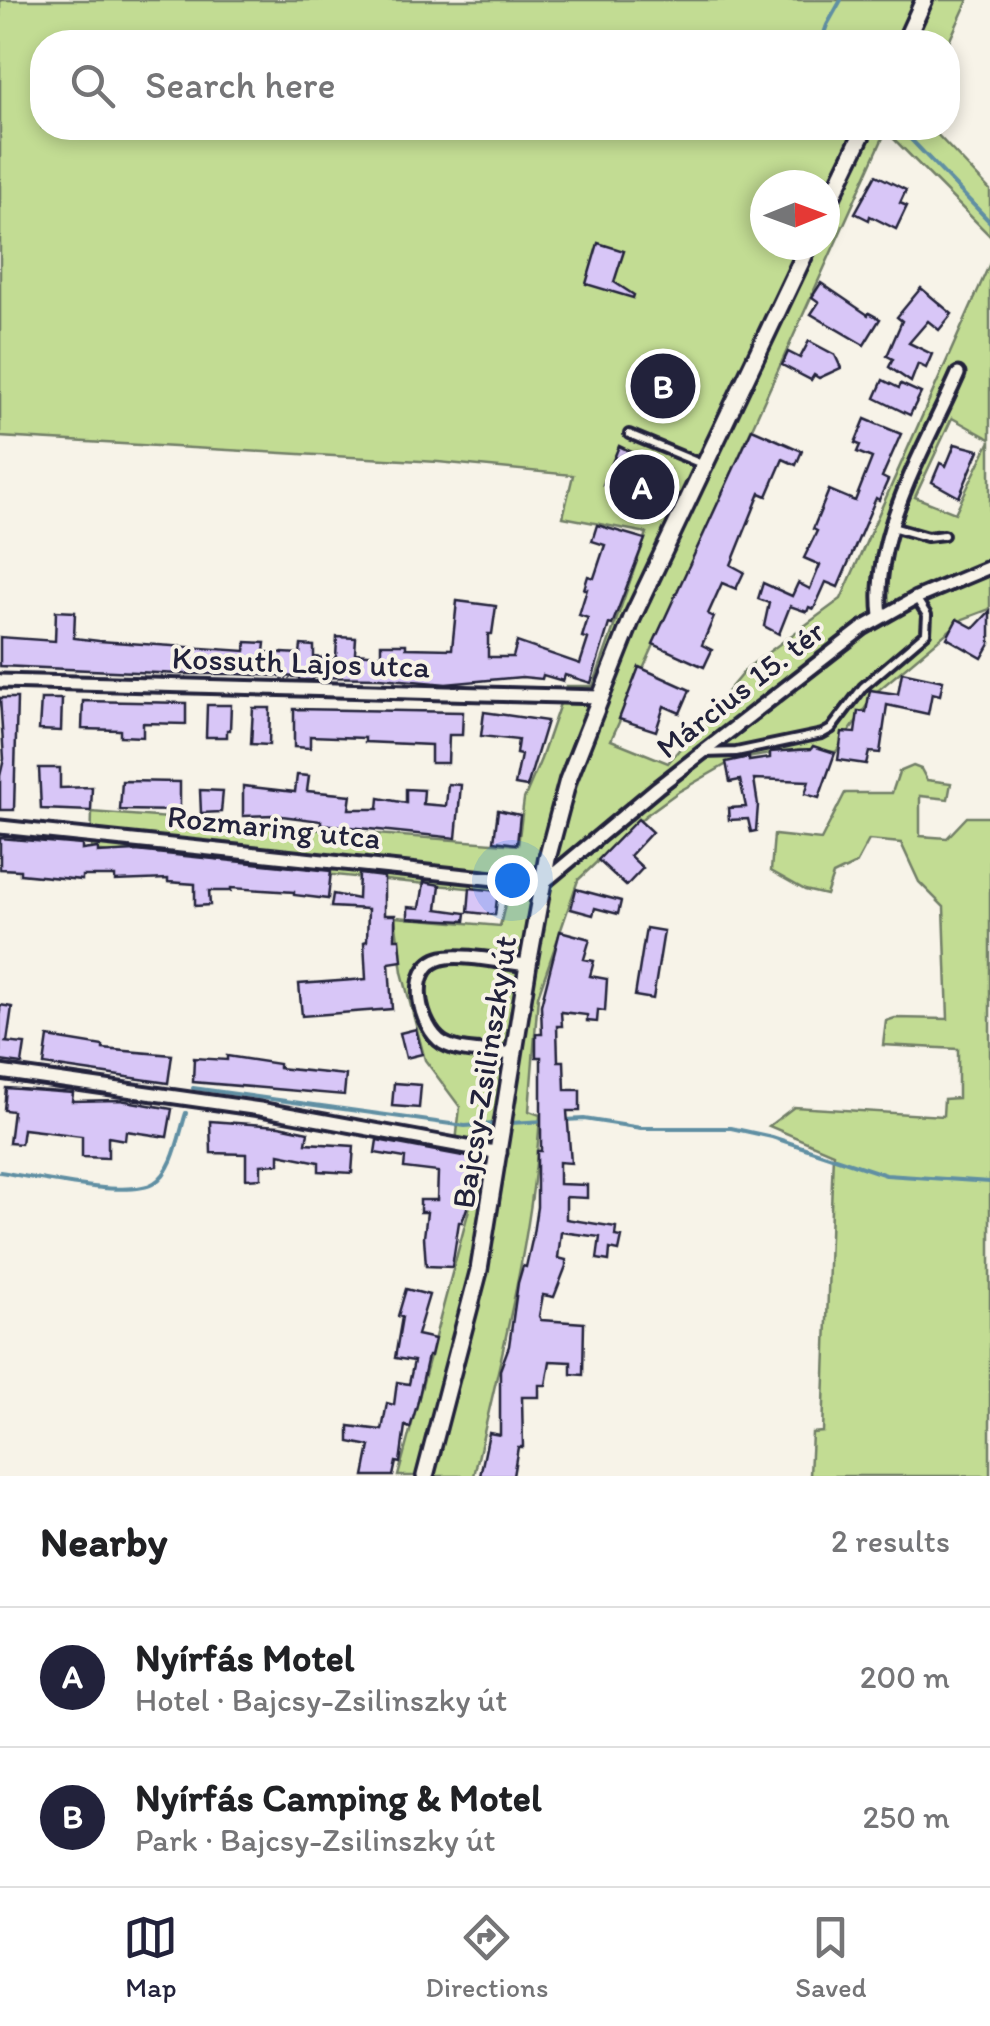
<!DOCTYPE html>
<meta charset="utf-8">
<style>
:root{--surface:#fff;--page:#f6f6f6;--text:#202124;--muted:#757577;--line:#e0e0e0;--accent:#22223b}
body{margin:0;font-family:Itim,sans-serif;background:var(--page);color:var(--text)}
.compass{position:absolute;left:750px;top:170px;width:90px;height:90px;border-radius:50%;background:var(--surface);box-shadow:0 5px 15px #0003;rotate:89deg}
.you{position:absolute;left:512px;top:880px;width:35px;height:35px;margin:-25px;border:8px solid #fff;border-radius:50%;background:#1a73e8;box-shadow:0 0 0 15px #1a73e833}
.badge{display:grid;place-items:center;width:65px;height:65px;border-radius:50%;background:var(--accent);color:#fff;font-size:32px;font-weight:700}
.pin{position:absolute;translate:-50% -50%;border:5px solid #fff;box-shadow:0 2px 10px #0006}
.list{margin:0;padding:0;list-style:none}
h2{display:flex;justify-content:space-between;align-items:center;height:130px;margin:0;padding:0 40px;font-size:42px}
h2 small{font-size:32px;font-weight:400;color:var(--muted)}
.list li{display:grid;grid-template-columns:65px 1fr auto;gap:30px;align-items:center;box-sizing:border-box;height:140px;padding:0 40px;border-top:2px solid var(--line)}
.list b{display:block;font-size:38px;white-space:nowrap}
.list p{margin:0;font-size:32px;white-space:nowrap;color:var(--muted)}
.list em{font-size:32px;font-style:normal;color:var(--muted)}
.icon{flex:none;width:55px;height:55px;fill:none;stroke:currentColor;stroke-width:2;stroke-linecap:round;stroke-linejoin:round}
.map{position:relative;flex:none;width:990px;height:1476px;overflow:hidden}
.search{position:absolute;background:var(--surface);box-shadow:0 5px 15px #0003;left:30px;right:30px;top:30px;height:110px;display:flex;align-items:center;gap:25px;box-sizing:border-box;padding:0 35px;border-radius:40px;color:var(--muted);font-size:38px}
.sheet{height:410px;background:var(--surface)}
nav{display:flex;justify-content:space-around;align-items:center;box-sizing:border-box;height:140px;border-top:2px solid var(--line);background:var(--surface);font-size:28px;color:var(--muted)}
nav a{display:grid;justify-items:center;gap:5px}
nav .on{color:var(--accent)}
.map>svg:first-child{display:block}
.green{fill:#c2dc93;stroke:#727f67;stroke-width:2.5;fill-rule:evenodd}
.lines{fill:none;stroke-linecap:round;stroke-linejoin:round}
.stream{stroke:#608fa3;stroke-width:4}
.building{fill:#d8c6f7;stroke:#22223b;stroke-width:2.5}
.lane-casing{stroke:#22223b;stroke-width:14}
.street-casing{stroke:#22223b;stroke-width:19}
.secondary-casing{stroke:#22223b;stroke-width:22}
.lane{stroke:#f7f3e8;stroke-width:6}
.street{stroke:#f7f3e8;stroke-width:11}
.secondary{stroke:#f7f3e8;stroke-width:15}
.labels{text-anchor:middle;stroke-width:8;stroke-linejoin:round;paint-order:stroke}
.street-label{font-size:32px;fill:#22223b;stroke:#f7f3e8}
</style>
<div class="map">
<svg width="990" height="1476" viewBox="0 0 990 1476">
<rect width="100%" height="100%" fill="#f7f3e8"/>
<filter id="ink" filterUnits="userSpaceOnUse"><feTurbulence type="fractalNoise" baseFrequency=".01" numOctaves="2"/><feDisplacementMap in="SourceGraphic" scale="20" xChannelSelector="R" yChannelSelector="G"/><feConvolveMatrix kernelMatrix="1 2 1 2 8 2 1 2 1" color-interpolation-filters="sRGB"/></filter>
<g filter="url(#ink)">
<g class="green">
<path d="M 0,0 L 968,0 L 948,44 L 42,42 L 42,128 L 931,128 L 990,190 L 990,236 L 886,131 L 611,740 L 668,763 L 747,668 L 841,599 L 990,263 L 990,439 L 952,418 L 915,497 L 955,513 L 990,441 L 990,609 L 963,619 L 875,693 L 836,752 L 800,749 L 734,760 L 678,792 L 645,816 L 578,880 L 538,996 L 529,1111 L 540,1115 C 533,1238 501,1356 474,1476 L 398,1476 L 483,1157 L 455,1151 L 460,1107 L 425,1060 L 402,972 L 395,917 L 500,926 L 508,892 L 91,851 L 92,812 L 518,845 L 524,799 L 541,759 L 566,686 L 593,686 L 647,533 L 563,517 L 573,475 L 438,462 L 0,437 ZM 765,185 L 825,185 L 825,245 L 765,245 Z"/>
<path d="M 913,766 L 921,769 L 927,780 L 951,783 L 948,799 L 920,796 L 920,836 L 947,838 L 967,817 L 990,817 L 990,1476 L 810,1476 L 812,1433 L 823,1432 L 833,1153 L 769,1126 L 794,1107 L 943,1116 L 944,1099 L 958,1098 L 958,1049 L 883,1045 L 886,1021 L 895,1018 L 948,1019 L 944,907 L 919,882 L 901,843 L 869,840 L 856,864 L 833,875 L 826,895 L 805,890 L 771,871 L 774,835 L 821,840 L 845,793 L 892,793 L 899,772 Z"/>
</g>
<g class="lines">
<g class="stream">
<path d="M 821,42 L 827,25 L 841,0"/>
<path d="M 900,128 L 990,222"/>
<path d="M 193,1088 L 465,1126 L 495,1124"/>
<path d="M 565,1120 L 584,1119 L 641,1128 L 731,1128 L 772,1137 L 886,1175 L 990,1182"/>
<path d="M 510,1123 L 545,1121"/>
<path d="M 0,1172 C 32,1177 129,1199 154,1183 C 174,1171 179,1134 186,1113"/>
</g>
</g>
<g class="building">
<path d="M 876,175 L 906,190 L 900,203 L 907,206 L 896,229 L 870,216 L 869,220 L 855,213 Z"/>
<path d="M 598,243 L 624,251 L 614,282 L 634,295 L 633,298 L 586,284 Z"/>
<path d="M 821,283 L 868,315 L 869,313 L 880,319 L 864,345 L 811,314 L 819,302 L 812,297 Z"/>
<path d="M 921,288 L 952,314 L 939,330 L 928,321 L 909,343 L 932,354 L 926,368 L 918,364 L 911,382 L 889,367 L 893,359 L 887,356 L 902,321 L 897,317 Z"/>
<path d="M 809,341 L 835,355 L 841,368 L 819,378 L 814,375 L 811,380 L 782,365 L 788,352 L 800,358 Z"/>
<path d="M 883,380 L 899,388 L 901,384 L 921,393 L 910,415 L 875,398 Z"/>
<path d="M 865,419 L 901,434 L 882,477 L 888,480 L 879,500 L 876,498 L 838,587 L 826,582 L 814,609 L 809,607 L 807,612 L 790,606 L 779,634 L 764,626 L 769,603 L 758,599 L 763,583 L 792,596 L 798,583 L 810,589 L 820,565 L 804,558 L 817,531 L 813,529 L 829,490 L 855,501 L 872,458 L 857,452 L 860,445 L 855,443 Z"/>
<path d="M 752,429 L 802,451 L 796,465 L 783,459 L 767,496 L 760,493 L 731,565 L 744,572 L 736,589 L 722,583 L 708,614 L 714,617 L 702,645 L 712,650 L 704,667 L 653,644 Z"/>
<path d="M 955,444 L 979,450 L 959,497 L 932,482 L 940,463 L 946,466 Z"/>
<path d="M 619,446 L 669,470 L 658,495 L 618,477 L 613,489 L 603,485 Z"/>
<path d="M 597,525 L 645,539 L 612,625 L 609,624 L 591,683 L 565,675 L 563,681 L 543,675 L 542,679 L 522,677 L 446,684 L 380,678 L 313,677 L 313,680 L 299,680 L 299,677 L 236,674 L 181,674 L 0,666 L 0,637 L 55,641 L 56,611 L 75,612 L 74,638 L 99,641 L 245,651 L 246,642 L 265,643 L 264,652 L 300,654 L 301,645 L 314,646 L 314,657 L 336,659 L 337,637 L 356,638 L 355,653 L 381,655 L 381,644 L 406,644 L 406,648 L 452,649 L 457,601 L 496,606 L 492,634 L 488,634 L 488,657 L 513,657 L 517,642 L 580,664 L 588,639 L 582,637 L 588,618 L 579,615 L 587,589 L 584,589 L 588,576 L 594,578 L 605,545 L 592,541 Z"/>
<path d="M 990,611 L 990,644 L 982,658 L 947,638 L 957,619 L 974,628 Z"/>
<path d="M 639,667 L 690,690 L 680,713 L 664,706 L 656,731 L 619,719 Z"/>
<path d="M 902,672 L 943,681 L 940,695 L 932,693 L 928,714 L 887,705 L 880,753 L 869,752 L 866,764 L 838,760 L 842,732 L 855,733 L 858,711 L 866,712 L 870,690 L 898,694 Z"/>
<path d="M 0,698 L 17,698 L 14,810 L 0,810 L 0,776 L 4,759 Z"/>
<path d="M 41,699 L 62,699 L 61,731 L 39,730 Z"/>
<path d="M 83,701 L 186,703 L 186,724 L 143,723 L 143,737 L 120,736 L 120,730 L 82,729 Z"/>
<path d="M 207,705 L 231,705 L 230,730 L 227,730 L 227,737 L 206,737 Z"/>
<path d="M 253,708 L 270,708 L 269,745 L 251,744 Z"/>
<path d="M 294,709 L 463,712 L 462,735 L 449,735 L 448,763 L 431,763 L 431,745 L 365,742 L 365,738 L 310,736 L 310,748 L 294,747 Z"/>
<path d="M 484,712 L 547,721 L 527,787 L 515,785 L 521,755 L 516,754 L 518,740 L 481,736 Z"/>
<path d="M 813,746 L 835,753 L 819,798 L 805,794 L 809,781 L 754,779 L 758,805 L 756,831 L 751,832 L 748,819 L 729,820 L 728,808 L 746,807 L 740,780 L 730,782 L 726,762 L 749,757 L 749,761 L 770,758 L 770,752 L 811,749 Z"/>
<path d="M 39,768 L 60,768 L 60,788 L 92,787 L 91,811 L 41,809 Z"/>
<path d="M 297,775 L 309,776 L 307,791 L 351,795 L 349,809 L 378,809 L 379,798 L 406,803 L 406,789 L 424,790 L 423,804 L 446,806 L 448,784 L 461,785 L 456,838 L 321,824 L 321,821 L 274,815 L 243,816 L 243,786 L 295,792 Z"/>
<path d="M 122,781 L 180,782 L 180,811 L 120,810 Z"/>
<path d="M 200,790 L 223,791 L 221,812 L 201,813 Z"/>
<path d="M 498,810 L 520,815 L 517,844 L 494,841 Z"/>
<path d="M 638,819 L 652,832 L 630,856 L 643,868 L 626,886 L 598,860 Z"/>
<path d="M 0,838 L 82,845 L 82,850 L 98,848 L 98,853 L 136,851 L 331,871 L 328,899 L 294,895 L 294,892 L 231,888 L 231,891 L 209,891 L 210,905 L 195,906 L 195,884 L 168,882 L 168,879 L 115,881 L 115,876 L 82,876 L 82,880 L 20,874 L 20,870 L 0,869 Z"/>
<path d="M 359,874 L 384,877 L 384,915 L 395,915 L 395,939 L 400,939 L 402,961 L 389,963 L 392,1009 L 302,1016 L 299,984 L 366,979 L 364,942 L 367,941 L 368,909 L 331,907 L 333,894 L 358,899 Z"/>
<path d="M 424,882 L 440,885 L 437,909 L 466,913 L 465,921 L 408,918 L 408,907 L 420,908 Z"/>
<path d="M 470,888 L 498,891 L 495,915 L 468,912 Z"/>
<path d="M 576,889 L 621,901 L 618,914 L 595,908 L 593,915 L 571,909 Z"/>
<path d="M 646,928 L 664,931 L 653,999 L 635,996 Z"/>
<path d="M 560,931 L 590,939 L 584,959 L 594,961 L 590,976 L 607,979 L 605,1011 L 598,1010 L 597,1022 L 587,1021 L 587,1015 L 561,1012 L 562,1026 L 557,1026 L 558,1061 L 564,1061 L 565,1090 L 580,1090 L 580,1111 L 567,1111 L 571,1163 L 559,1162 L 559,1184 L 587,1185 L 587,1198 L 566,1197 L 566,1219 L 616,1227 L 615,1236 L 622,1237 L 619,1251 L 610,1249 L 609,1261 L 597,1259 L 600,1237 L 561,1232 L 558,1258 L 566,1260 L 566,1266 L 554,1297 L 543,1295 L 539,1316 L 541,1320 L 584,1323 L 583,1375 L 571,1374 L 571,1362 L 550,1361 L 546,1385 L 539,1385 L 539,1397 L 522,1397 L 523,1447 L 518,1447 L 513,1476 L 480,1476 L 489,1433 L 500,1435 L 500,1370 L 509,1346 L 518,1283 L 523,1266 L 526,1267 L 532,1240 L 537,1207 L 537,1151 L 541,1151 L 541,1057 L 536,1057 L 536,1034 L 542,1034 L 541,1005 Z"/>
<path d="M 0,1005 L 12,1007 L 7,1042 L 4,1042 L 25,1044 L 22,1064 L 0,1061 Z"/>
<path d="M 416,1029 L 422,1054 L 406,1058 L 400,1033 Z"/>
<path d="M 48,1037 L 103,1046 L 103,1049 L 172,1055 L 168,1083 L 44,1065 Z"/>
<path d="M 227,1056 L 279,1064 L 279,1068 L 346,1075 L 344,1095 L 193,1082 L 194,1058 L 227,1060 Z"/>
<path d="M 394,1083 L 421,1085 L 419,1108 L 392,1106 Z"/>
<path d="M 6,1088 L 73,1093 L 72,1101 L 120,1100 L 172,1109 L 167,1137 L 126,1131 L 125,1140 L 108,1137 L 108,1158 L 82,1157 L 82,1136 L 23,1129 L 21,1144 L 9,1143 L 13,1111 L 4,1110 Z"/>
<path d="M 210,1121 L 279,1126 L 308,1132 L 306,1143 L 354,1146 L 352,1173 L 319,1171 L 319,1162 L 279,1154 L 279,1164 L 261,1165 L 261,1178 L 246,1179 L 246,1154 L 211,1153 Z"/>
<path d="M 377,1140 L 479,1159 L 471,1197 L 462,1222 L 459,1222 L 452,1267 L 426,1266 L 424,1237 L 427,1212 L 420,1212 L 420,1200 L 437,1200 L 438,1172 L 404,1168 L 405,1158 L 375,1153 Z"/>
<path d="M 406,1289 L 429,1295 L 417,1335 L 435,1339 L 431,1356 L 428,1356 L 417,1405 L 410,1428 L 405,1426 L 400,1463 L 396,1462 L 393,1476 L 364,1476 L 370,1446 L 349,1442 L 349,1426 L 382,1430 L 387,1403 L 394,1405 L 397,1382 L 409,1384 L 414,1361 L 395,1358 L 402,1317 L 398,1316 Z"/>
</g>
<g class="lines">
<g class="lane-casing">
<g id="lane">
<path d="M 629,434 L 704,465"/>
<path d="M 892,527 L 927,537 L 944,535"/>
<path d="M 704,753 L 736,752 L 822,734 L 831,729 L 863,687 L 926,633 L 927,615 L 916,598"/>
</g>
</g>
<g class="street-casing">
<g id="street">
<path d="M 881,616 C 871,535 926,447 958,374"/>
<path d="M 0,681 L 600,697"/>
<path d="M 0,827 L 542,884 L 658,787 L 863,628 L 916,598 L 990,567"/>
<path d="M 512,1054 C 491,1051 462,1054 443,1043 C 419,1028 405,967 442,958 C 463,953 505,963 528,965"/>
<path d="M 0,1072 L 260,1109 L 500,1153"/>
</g>
</g>
<g class="secondary-casing">
<g id="secondary">
<path d="M 905,42 L 924,0"/>
<path d="M 825,211 L 865,128"/>
<path d="M 425,1476 L 479,1270 L 528,965 L 547,859 L 568,780 L 632,618 L 809,245"/>
</g>
</g>
<use href="#lane" class="lane"/>
<use href="#street" class="street"/>
<use href="#secondary" class="secondary"/>
</g>
</g>
<g class="labels">
<g class="street-label">
<text transform="translate(301 662) rotate(2)" y="11">Kossuth Lajos utca</text>
<text transform="translate(740 689) rotate(-38)" y="11">Március 15. tér</text>
<text transform="translate(274 827) rotate(6)" y="11">Rozmaring utca</text>
<text transform="translate(484 1072) rotate(-81)" y="11">Bajcsy-Zsilinszky út</text>
</g>
</g>
</svg>
<svg class="compass" viewBox="-18 -18 36 36"><path d="M0-13l5 13h-10z" fill="#e53935"/><path d="M0 13l5-13h-10z" fill="#757577"/></svg>
<div class="you"></div>
<div class="pin badge" style="left:642px;top:487px">A</div>
<div class="pin badge" style="left:663px;top:386px">B</div>
<div class="search"><svg class="icon" aria-label="search" viewBox="0 0 24 24"><circle cx="10" cy="10" r="6"/><path d="M15 15l6 6"/></svg>Search here</div>
</div>
<section class="sheet">
<h2>Nearby<small>2 results</small></h2>
<ul class="list">
<li><span class="badge">A</span><div><b>Nyírfás Motel</b><p>Hotel · Bajcsy-Zsilinszky út</p></div><em>200 m</em></li>
<li><span class="badge">B</span><div><b>Nyírfás Camping &amp; Motel</b><p>Park · Bajcsy-Zsilinszky út</p></div><em>250 m</em></li>
</ul>
</section>
<nav>
<a class="on"><svg class="icon" aria-label="map" viewBox="0 0 24 24"><path d="M3 6l6-2 6 2 6-2v14l-6 2-6-2-6 2zM9 4v14M15 6v14"/></svg>Map</a>
<a><svg class="icon" aria-label="directions" viewBox="0 0 24 24"><path d="M12 3l9 9-9 9-9-9zM9 14v-3h6M13 9l2 2-2 2"/></svg>Directions</a>
<a><svg class="icon" aria-label="saved" viewBox="0 0 24 24"><path d="M7 4h10v16l-5-4-5 4z"/></svg>Saved</a>
</nav>
